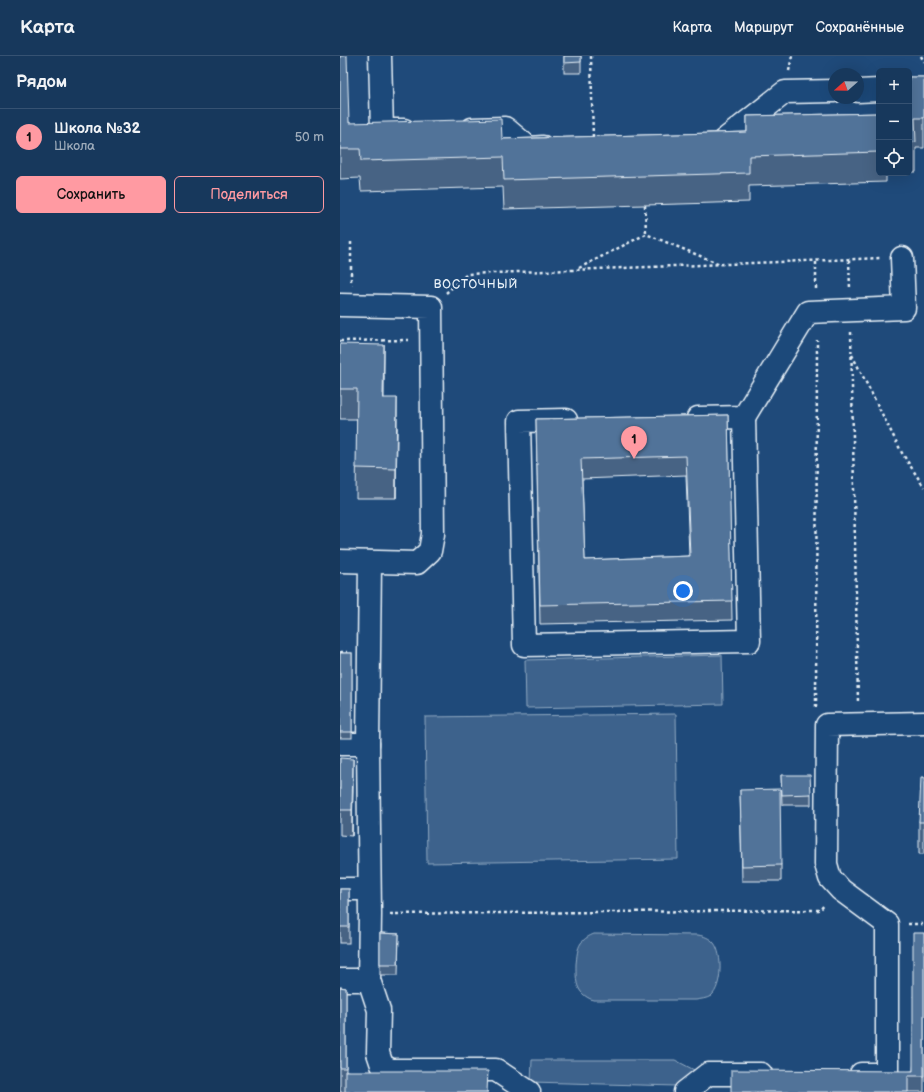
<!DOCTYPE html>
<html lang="ru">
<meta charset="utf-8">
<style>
:root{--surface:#17385c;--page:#203f62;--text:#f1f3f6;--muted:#9eacbb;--line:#365272;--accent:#ff9aa2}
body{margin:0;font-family:"Balsamiq Sans",sans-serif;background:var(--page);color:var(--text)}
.controls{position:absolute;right:12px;top:12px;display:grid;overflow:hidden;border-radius:6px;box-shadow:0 4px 16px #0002}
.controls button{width:36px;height:36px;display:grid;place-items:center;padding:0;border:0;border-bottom:1px solid var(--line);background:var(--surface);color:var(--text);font:20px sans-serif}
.compass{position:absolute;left:488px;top:12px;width:36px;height:36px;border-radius:50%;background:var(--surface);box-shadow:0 4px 16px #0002;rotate:250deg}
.you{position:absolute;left:343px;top:535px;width:14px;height:14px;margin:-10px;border:3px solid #fff;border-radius:50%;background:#1a73e8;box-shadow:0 0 0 6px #1a73e833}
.badge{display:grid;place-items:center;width:26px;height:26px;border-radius:50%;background:var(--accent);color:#111;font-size:13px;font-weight:700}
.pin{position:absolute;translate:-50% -33px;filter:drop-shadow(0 1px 2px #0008)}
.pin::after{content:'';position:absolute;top:21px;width:14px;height:12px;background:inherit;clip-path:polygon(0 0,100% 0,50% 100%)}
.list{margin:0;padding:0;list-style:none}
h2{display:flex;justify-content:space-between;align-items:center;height:52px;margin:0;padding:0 16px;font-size:17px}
h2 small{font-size:13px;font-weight:400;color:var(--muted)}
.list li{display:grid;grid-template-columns:26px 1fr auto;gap:12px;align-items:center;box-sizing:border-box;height:56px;padding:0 16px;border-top:1px solid var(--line)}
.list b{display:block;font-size:15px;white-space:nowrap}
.list p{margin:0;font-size:13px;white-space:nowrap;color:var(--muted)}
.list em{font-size:13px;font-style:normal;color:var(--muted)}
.actions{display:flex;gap:8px;padding:12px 16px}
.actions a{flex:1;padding:9px 0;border:1px solid var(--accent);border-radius:6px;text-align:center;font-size:14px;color:var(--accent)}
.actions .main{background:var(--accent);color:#111}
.icon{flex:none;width:22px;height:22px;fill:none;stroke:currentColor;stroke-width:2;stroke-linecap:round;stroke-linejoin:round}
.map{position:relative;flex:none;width:584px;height:1036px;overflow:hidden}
header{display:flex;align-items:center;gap:24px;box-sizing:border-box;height:56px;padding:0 20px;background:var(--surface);border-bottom:1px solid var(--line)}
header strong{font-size:19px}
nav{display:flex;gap:22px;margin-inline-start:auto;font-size:14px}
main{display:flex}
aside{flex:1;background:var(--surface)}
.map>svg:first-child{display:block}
.green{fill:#3c628c;stroke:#92aac2}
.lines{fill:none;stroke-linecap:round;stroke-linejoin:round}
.minor-casing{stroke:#e8f1f8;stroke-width:25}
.path{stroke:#e8f1f8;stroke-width:2.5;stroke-dasharray:3 3;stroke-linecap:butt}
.minor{stroke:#1f4a7a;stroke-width:22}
.wall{fill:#466384;stroke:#e8f1f8;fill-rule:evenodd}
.shaded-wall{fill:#39506b;stroke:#e8f1f8}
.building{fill:#517399;stroke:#e8f1f8;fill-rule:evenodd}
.labels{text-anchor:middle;stroke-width:4;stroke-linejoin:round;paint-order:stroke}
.neighbourhood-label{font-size:12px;letter-spacing:1px;fill:#e8f1f8;stroke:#1f4a7a}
</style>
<header>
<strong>Карта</strong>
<nav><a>Карта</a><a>Маршрут</a><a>Сохранённые</a></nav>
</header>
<main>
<aside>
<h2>Рядом<small></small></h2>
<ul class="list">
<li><span class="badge">1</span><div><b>Школа №32</b><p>Школа</p></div><em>50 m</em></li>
</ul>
<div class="actions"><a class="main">Сохранить</a><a>Поделиться</a></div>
</aside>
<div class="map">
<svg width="584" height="1036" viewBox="0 0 584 1036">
<rect width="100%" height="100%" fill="#1f4a7a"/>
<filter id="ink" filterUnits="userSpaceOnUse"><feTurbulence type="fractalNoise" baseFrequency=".025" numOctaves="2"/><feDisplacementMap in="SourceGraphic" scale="8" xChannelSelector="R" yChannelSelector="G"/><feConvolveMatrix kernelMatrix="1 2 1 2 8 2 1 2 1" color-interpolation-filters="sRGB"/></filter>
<g filter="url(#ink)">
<g class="green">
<path d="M 382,599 L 383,648 L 186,652 L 185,604 Z"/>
<path d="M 336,658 L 338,803 L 87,807 L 85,661 Z"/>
<path d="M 254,878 L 358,879 C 364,880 370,882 374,887 C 383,898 382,931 371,940 C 366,943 361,943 356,944 L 253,944 C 235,937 236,925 236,908 C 237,900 237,893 241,887 C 245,882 249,880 254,878 Z"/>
<path d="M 192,1004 L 335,1004 L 358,1016 L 337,1030 L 191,1026 Z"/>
</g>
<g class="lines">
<g class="minor-casing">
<g id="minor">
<path d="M 40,0 L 42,74 L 64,74"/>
<path d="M 518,35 L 539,34"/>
<path d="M 132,73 L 165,72 L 189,92 L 203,91"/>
<path d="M 369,89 L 378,89 L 445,36 L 494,35"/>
<path d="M 0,249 L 91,251 L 93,478 L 90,495 L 77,507 L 0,505"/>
<path d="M 358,362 L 404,361 L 468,256 L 564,252 L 562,202"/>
<path d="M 226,364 L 179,365 L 184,589 L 409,585 L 404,361"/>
<path d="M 0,688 L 28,688"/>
<path d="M 0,833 L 29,833"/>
<path d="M 0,924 L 29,924 L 30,858 L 28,688 L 30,506"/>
<path d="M 29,924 L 39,954 L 38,997 L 42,1009 L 51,1014 L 156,1014 L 189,1036"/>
<path d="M 521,1018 L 547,1018 L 547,868 L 501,834 L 490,822 L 486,808 L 487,669 L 584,667"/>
<path d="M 345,1036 L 368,1018 L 421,1018"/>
</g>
</g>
<g class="path">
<path d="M 251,0 L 253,83"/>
<path d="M 581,0 L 584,6"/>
<path d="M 449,15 L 452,0"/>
<path d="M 305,149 L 306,178"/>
<path d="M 11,186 L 11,229"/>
<path d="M 509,204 L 510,233"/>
<path d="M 476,206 L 476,235"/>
<path d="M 239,212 L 306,178 L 380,208"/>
<path d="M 106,237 L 127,218 L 542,202"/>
<path d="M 511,276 L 518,647"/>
<path d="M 0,285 L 71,284"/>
<path d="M 512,299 L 562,397 L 584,431"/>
<path d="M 0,596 L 7,596"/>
<path d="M 476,651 L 477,284"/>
<path d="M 50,858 L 480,854 L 485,848"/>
<path d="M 568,868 L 584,868"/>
</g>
<use href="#minor" class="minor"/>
</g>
<g class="wall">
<path d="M 0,0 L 9,67 L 162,83 L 407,76 L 407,60 L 539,57 L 539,117 L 546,117 L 546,126 L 409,130 L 409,146 L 164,153 L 163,131 L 21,135 L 20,122 L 0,123 Z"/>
<rect x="224" y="0" width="17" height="17"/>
<path d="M 569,21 L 584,21 L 584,92 L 576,92 L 576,116 L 569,116 Z"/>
<path d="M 0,288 L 44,319 L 44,342 L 57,372 L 56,442 L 16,442 L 17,363 L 0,363 Z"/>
<path d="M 388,359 L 392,564 L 200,568 L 196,363 ZM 346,419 L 349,500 L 245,504 L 242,423 Z"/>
<rect x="0" y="597" width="12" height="85"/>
<path d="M 0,702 L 13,728 L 12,780 L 0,779 Z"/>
<path d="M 441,719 L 471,738 L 471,749 L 442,749 Z"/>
<path d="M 584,721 L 584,798 L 579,798 L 579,766 Z"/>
<path d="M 400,734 L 441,809 L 441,825 L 402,825 Z"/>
<rect x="0" y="833" width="9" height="54"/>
<path d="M 40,877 L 59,878 L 58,919 L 40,919 Z"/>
<path d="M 584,877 L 584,1036 L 391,1036 L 573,1015 Z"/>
<path d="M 0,931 L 6,932 L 6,1015 L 148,1036 L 0,1036 Z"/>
</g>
<g class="shaded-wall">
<path d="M 44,289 L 44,319 L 43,372 L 43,342 Z"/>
<path d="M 57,342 L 57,372 L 56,442 L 56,413 Z"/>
<path d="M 13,703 L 13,728 L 12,780 L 12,754 Z"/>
</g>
<g class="building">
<path d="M 0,0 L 7,0 L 9,67 L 161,63 L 162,83 L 407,76 L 407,60 L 539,57 L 539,96 L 409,100 L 409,117 L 164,124 L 163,101 L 21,105 L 20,93 L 0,93 Z"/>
<path d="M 224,0 L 241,0 L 241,6 L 224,7 Z"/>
<path d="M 569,21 L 584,21 L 584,62 L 575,62 L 576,86 L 569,87 Z"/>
<path d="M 0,288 L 44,289 L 43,342 L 57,342 L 56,413 L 16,412 L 17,333 L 0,333 Z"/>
<path d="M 388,359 L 392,545 L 200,549 L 196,363 ZM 346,400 L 350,500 L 245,504 L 241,403 Z"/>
<rect x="0" y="597" width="12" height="79"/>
<path d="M 0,702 L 13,703 L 12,754 L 0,754 Z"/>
<path d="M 441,719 L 470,719 L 471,738 L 442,739 Z"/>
<path d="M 581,721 L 584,721 L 584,766 L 579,766 Z"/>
<path d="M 440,733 L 441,809 L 402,810 L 400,734 Z"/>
<rect x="0" y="833" width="9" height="38"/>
<path d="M 40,877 L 59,878 L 58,908 L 40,908 Z"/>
<path d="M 573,877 L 584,877 L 584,1020 L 568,1020 L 568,1036 L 391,1036 L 391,1014 L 573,1015 Z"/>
<path d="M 0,931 L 6,932 L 6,1012 L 0,1012 Z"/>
<path d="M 5,1015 L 148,1015 L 147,1036 L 5,1036 Z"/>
</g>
</g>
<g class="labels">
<g class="neighbourhood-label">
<text x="136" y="232">ВОСТОЧНЫЙ</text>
</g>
</g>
</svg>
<div class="controls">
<button>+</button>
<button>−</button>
<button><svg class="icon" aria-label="locate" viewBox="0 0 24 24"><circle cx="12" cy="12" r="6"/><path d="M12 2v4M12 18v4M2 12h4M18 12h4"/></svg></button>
</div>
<svg class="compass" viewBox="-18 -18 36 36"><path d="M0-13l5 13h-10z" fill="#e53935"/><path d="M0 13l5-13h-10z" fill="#9eacbb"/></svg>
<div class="you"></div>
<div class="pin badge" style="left:294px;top:403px">1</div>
</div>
</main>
